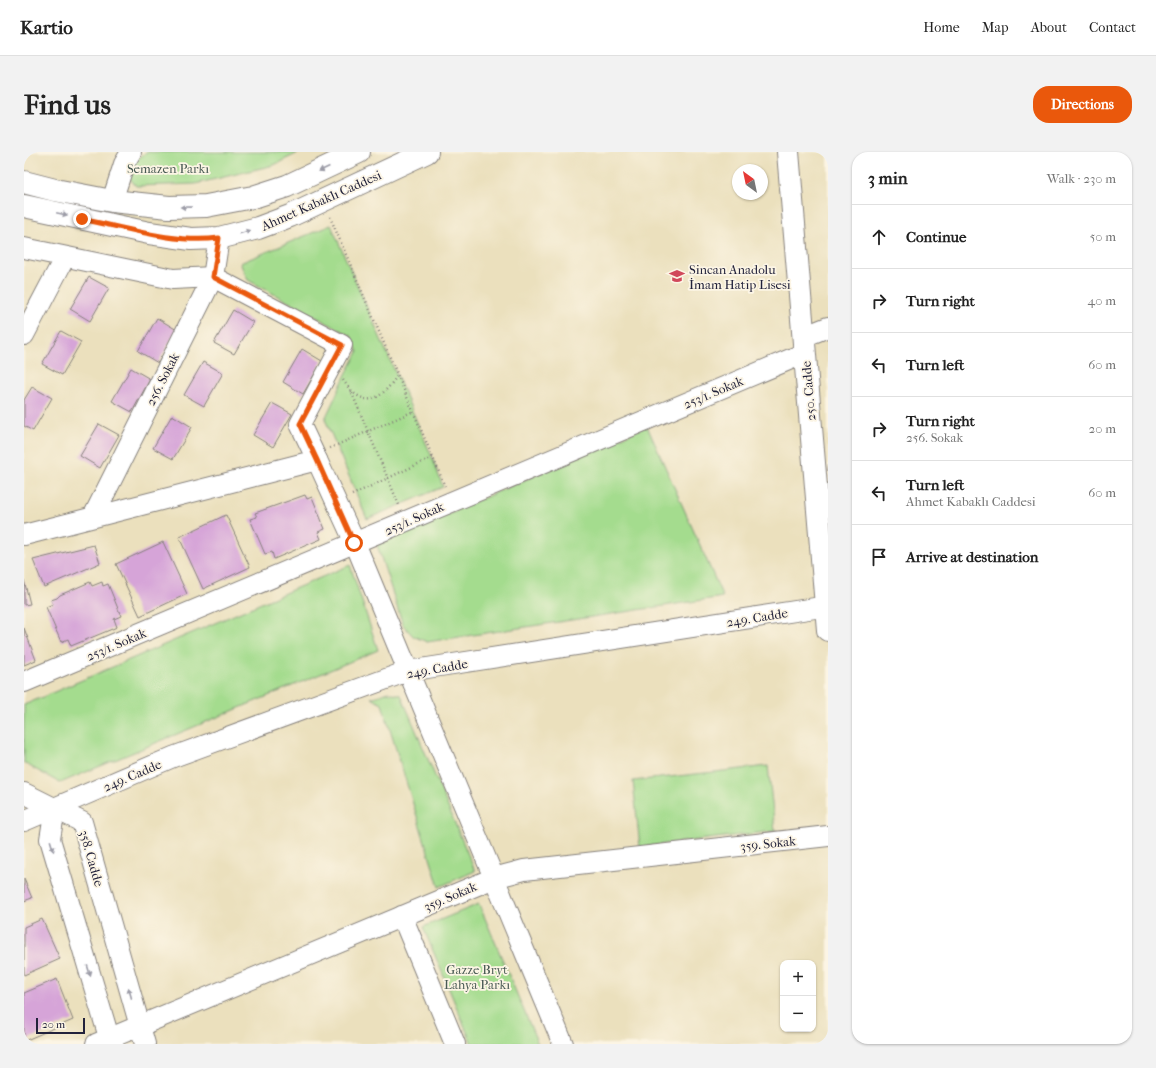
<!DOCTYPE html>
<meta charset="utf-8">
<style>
:root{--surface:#fff;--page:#f2f2f2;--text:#222;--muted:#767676;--line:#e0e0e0;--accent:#ea580c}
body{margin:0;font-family:"IM FELL French Canon",serif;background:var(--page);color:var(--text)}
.controls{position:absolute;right:12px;bottom:12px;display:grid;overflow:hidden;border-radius:8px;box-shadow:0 1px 3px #0004}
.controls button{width:36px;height:36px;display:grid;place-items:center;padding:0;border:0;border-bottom:1px solid var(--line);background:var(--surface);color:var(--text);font:20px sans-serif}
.compass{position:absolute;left:708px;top:12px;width:36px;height:36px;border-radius:50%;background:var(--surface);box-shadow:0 1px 3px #0004;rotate:327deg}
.scale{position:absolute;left:12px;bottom:10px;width:49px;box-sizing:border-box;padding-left:4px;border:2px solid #22223b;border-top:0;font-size:11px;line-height:14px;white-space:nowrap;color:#22223b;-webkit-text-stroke:3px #fcf5e5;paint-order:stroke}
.stop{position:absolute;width:12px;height:12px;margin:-9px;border:3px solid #ea580c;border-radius:50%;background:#fff}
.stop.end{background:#ea580c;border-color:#fff;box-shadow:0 1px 4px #0008}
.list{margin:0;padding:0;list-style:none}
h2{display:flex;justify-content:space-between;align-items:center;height:52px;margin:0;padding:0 16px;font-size:17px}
h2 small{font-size:13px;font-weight:400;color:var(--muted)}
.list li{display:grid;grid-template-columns:26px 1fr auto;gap:12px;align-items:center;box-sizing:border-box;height:64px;padding:0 16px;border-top:1px solid var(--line)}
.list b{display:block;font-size:15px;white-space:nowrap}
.list p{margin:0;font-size:13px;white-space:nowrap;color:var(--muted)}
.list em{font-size:13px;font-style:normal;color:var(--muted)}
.icon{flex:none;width:22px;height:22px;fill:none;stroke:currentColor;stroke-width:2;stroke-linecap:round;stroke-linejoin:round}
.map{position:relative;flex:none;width:804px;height:892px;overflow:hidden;border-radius:16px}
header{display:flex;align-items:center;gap:24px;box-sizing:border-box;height:56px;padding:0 20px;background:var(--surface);border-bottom:1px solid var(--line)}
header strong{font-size:19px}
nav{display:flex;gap:22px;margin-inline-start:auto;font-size:14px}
.intro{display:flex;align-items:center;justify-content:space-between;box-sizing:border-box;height:96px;padding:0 24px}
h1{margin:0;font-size:28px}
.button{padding:10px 18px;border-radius:16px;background:var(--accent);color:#fff;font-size:14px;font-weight:700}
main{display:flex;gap:24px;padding:0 24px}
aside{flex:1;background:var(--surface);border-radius:16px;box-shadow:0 1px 3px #0004}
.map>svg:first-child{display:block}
.green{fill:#a4dc8e;stroke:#637f64}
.building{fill:#d6a4d8}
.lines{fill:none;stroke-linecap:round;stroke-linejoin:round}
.minor-casing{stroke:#86817c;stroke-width:22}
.major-casing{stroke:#86817c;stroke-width:24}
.path{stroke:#86817c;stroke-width:2.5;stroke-dasharray:1 3;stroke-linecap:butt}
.minor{stroke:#fff;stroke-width:20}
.major{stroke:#fff;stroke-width:22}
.oneway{fill:#9c9ca7}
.route{stroke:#ea580c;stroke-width:5}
.labels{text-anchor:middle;stroke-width:3.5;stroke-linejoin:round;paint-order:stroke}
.park-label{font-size:13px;fill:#495a54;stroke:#fcf5e5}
.street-label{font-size:13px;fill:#22223b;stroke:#fcf5e5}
.poi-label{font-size:13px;fill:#22223b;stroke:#fcf5e5;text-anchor:start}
</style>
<header>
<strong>Kartio</strong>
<nav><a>Home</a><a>Map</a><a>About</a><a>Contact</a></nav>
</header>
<div class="intro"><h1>Find us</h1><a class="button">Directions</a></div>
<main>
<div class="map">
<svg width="804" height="892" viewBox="0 0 804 892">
<rect width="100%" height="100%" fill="#fcf5e5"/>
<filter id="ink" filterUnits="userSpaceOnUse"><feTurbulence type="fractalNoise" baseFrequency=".025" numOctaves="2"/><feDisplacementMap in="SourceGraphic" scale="8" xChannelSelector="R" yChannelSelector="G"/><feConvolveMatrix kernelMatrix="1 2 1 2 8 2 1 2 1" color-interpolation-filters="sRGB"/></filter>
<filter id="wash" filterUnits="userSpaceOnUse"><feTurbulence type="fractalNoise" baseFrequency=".012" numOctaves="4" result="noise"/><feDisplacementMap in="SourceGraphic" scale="16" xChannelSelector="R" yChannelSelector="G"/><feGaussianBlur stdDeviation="0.9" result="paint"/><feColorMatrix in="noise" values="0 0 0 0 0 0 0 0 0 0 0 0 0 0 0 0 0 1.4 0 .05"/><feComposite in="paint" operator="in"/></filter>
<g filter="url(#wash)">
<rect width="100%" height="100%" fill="#ebe0bd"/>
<g class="green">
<path d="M 123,0 L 276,0 L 250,13 L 171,32 L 112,34 L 104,24 L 105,13 Z"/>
<path d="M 307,73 L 387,256 L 408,305 L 419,335 L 343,367 L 301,267 L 322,222 L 334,200 L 327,184 L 224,128 L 216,111 Z"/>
<path d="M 623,274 L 699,445 L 403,490 L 389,484 L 379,473 L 353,393 Z"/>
<path d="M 326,413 L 354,498 L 36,631 L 0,611 L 0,553 Z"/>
<path d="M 365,540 L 377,543 L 451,719 L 415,735 L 358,552 L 347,546 Z"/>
<path d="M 744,614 L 751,679 L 616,695 L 609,629 Z"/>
<path d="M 455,752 L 514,892 L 448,892 L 399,775 Z"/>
</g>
<g id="blocks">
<g class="building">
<path d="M 65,125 L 85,136 L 66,169 L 46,157 Z"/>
<path d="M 209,158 L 229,170 L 210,202 L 190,191 Z"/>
<path d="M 133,166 L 153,178 L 134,211 L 114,199 Z"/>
<path d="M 37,179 L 57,190 L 38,223 L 18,212 Z"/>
<path d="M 278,197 L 298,209 L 279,242 L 259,230 Z"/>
<path d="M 179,210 L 199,221 L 180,254 L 160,243 Z"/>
<path d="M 107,216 L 126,227 L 108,260 L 88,249 Z"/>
<path d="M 8,235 L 28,246 L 9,279 L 0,274 L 0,248 Z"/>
<path d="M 248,251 L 268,262 L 249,295 L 229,283 Z"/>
<path d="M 148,263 L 168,275 L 149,307 L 129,296 Z"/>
<path d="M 75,272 L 95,283 L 76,316 L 56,304 Z"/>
<path d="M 281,343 L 283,347 L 288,345 L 301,377 L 294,380 L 297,387 L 250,407 L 248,400 L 241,402 L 226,367 L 233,365 L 231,361 Z"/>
<path d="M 202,363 L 226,415 L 179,437 L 155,385 Z"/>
<path d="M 139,390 L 163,442 L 116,464 L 92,412 Z"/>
<path d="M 70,393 L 76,411 L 20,435 L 9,408 Z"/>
<path d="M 0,428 L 6,452 L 0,453 Z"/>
<path d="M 66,430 L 68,434 L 78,430 L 79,434 L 84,432 L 97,464 L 90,467 L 93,475 L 47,494 L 44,487 L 37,490 L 22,455 L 29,452 L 27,448 L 33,446 L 36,443 Z"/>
<path d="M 0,476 L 12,508 L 0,513 Z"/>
<path d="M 0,727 L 8,746 L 0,749 Z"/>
<path d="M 18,767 L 36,807 L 0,823 L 0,775 Z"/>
<path d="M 33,827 L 49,868 L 0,889 L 0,841 Z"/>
</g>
</g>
</g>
<g filter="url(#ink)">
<use href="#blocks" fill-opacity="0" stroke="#86817c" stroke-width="1"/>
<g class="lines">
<g class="minor-casing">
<g id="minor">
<path d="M 88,49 L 100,12 L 107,0"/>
<path d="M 0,96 L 149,127 L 189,125 L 318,193 L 276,272 L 293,308 L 0,383"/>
<path d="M 0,183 L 41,105"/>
<path d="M 779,185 L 804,175"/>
<path d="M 293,308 L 331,391 L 539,892"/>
<path d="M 69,365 L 189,125 L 195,86"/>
<path d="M 0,530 L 781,201"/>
<path d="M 0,641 L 58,670 L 121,892"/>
<path d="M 31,656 L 26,687 L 87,892"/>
<path d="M 0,669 L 149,605 L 384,519 L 804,454"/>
<path d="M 378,764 L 431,892"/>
<path d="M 72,892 L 470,726 L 500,718 L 804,684"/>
</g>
</g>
<g class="major-casing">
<g id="major">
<path d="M 764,0 L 804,478"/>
<path d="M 0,30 L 31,38 L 88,49 L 145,55 L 182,54 L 229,45 L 263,34 L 335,0"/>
<path d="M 0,54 L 125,81 L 167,87 L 195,86 L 234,76 L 266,64 L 403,0"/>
</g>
</g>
<g class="path">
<path d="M 306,65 L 421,334"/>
<path d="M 319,228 L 327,239 L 375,353"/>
<path d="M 327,239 C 331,242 335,245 339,246 C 353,252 366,234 373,224"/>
<path d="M 306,296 L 390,259"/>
<path d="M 328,343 L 409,305"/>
</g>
<use href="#minor" class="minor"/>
<use href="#major" class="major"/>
</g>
<defs><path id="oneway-solid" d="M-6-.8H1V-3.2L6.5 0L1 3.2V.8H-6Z"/></defs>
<g class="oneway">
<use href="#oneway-solid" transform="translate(300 17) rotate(155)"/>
<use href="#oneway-solid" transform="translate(162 55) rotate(-179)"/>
<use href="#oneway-solid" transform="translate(38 62) rotate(12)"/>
<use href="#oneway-solid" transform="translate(221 80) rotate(-16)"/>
<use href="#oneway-solid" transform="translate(28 694) rotate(73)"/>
<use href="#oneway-solid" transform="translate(65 819) rotate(73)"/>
<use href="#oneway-solid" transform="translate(106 841) rotate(-106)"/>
</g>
</g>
<g class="lines" filter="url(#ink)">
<path class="route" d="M 58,67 C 102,76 151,92 195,86 L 189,125 L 318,193 L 276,272 L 293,308 L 330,391"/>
</g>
<defs>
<g id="school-bare" transform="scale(1.2)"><path d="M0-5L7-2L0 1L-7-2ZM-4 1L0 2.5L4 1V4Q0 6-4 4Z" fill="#d1495b" stroke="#fcf5e5" stroke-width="2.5" paint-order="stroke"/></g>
</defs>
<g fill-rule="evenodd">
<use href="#school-bare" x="653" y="124"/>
</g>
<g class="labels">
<g class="park-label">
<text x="144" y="21">Semazen Parkı</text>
<text x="453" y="822">Gazze Bryt<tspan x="453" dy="15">Lahya Parkı</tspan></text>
</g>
<g class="street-label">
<text transform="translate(297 48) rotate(-24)" y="5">Ahmet Kabaklı Caddesi</text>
<text transform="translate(138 227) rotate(-63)" y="5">256. Sokak</text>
<text transform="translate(784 239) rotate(-95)" y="5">250. Cadde</text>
<text transform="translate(689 240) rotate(-23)" y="5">253/1. Sokak</text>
<text transform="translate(390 366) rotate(-24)" y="5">253/1. Sokak</text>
<text transform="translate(733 465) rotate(-9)" y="5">249. Cadde</text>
<text transform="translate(92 492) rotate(-23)" y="5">253/1. Sokak</text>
<text transform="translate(413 516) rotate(-10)" y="5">249. Cadde</text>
<text transform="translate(108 623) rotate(-23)" y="5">249. Cadde</text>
<text transform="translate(744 691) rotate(-6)" y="5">359. Sokak</text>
<text transform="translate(68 706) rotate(74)" y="5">358. Cadde</text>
<text transform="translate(426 744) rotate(-23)" y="5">359. Sokak</text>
</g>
<g class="poi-label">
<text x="665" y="122">Sincan Anadolu<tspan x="665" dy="15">İmam Hatip Lisesi</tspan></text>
</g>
</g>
</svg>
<div class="controls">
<button>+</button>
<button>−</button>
</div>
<svg class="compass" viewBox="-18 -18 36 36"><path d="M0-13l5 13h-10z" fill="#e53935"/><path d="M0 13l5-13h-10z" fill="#767676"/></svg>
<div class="scale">20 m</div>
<div class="stop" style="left:330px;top:391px"></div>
<div class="stop end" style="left:58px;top:67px"></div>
</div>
<aside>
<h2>3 min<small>Walk · 230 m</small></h2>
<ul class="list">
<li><svg class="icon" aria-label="ahead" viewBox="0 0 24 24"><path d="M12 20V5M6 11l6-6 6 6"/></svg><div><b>Continue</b></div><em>50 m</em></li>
<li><svg class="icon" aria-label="right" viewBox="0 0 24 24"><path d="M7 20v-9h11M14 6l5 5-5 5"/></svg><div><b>Turn right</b></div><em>40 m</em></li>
<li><svg class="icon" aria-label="left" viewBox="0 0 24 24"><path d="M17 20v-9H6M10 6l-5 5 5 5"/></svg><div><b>Turn left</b></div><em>60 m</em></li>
<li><svg class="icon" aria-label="right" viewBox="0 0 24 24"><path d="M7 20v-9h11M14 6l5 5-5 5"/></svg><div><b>Turn right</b><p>256. Sokak</p></div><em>20 m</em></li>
<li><svg class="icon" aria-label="left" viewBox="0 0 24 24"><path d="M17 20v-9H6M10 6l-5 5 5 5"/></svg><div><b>Turn left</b><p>Ahmet Kabaklı Caddesi</p></div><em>60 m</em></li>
<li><svg class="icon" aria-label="arrive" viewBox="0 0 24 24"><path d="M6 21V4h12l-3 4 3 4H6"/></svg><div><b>Arrive at destination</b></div></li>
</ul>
</aside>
</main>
